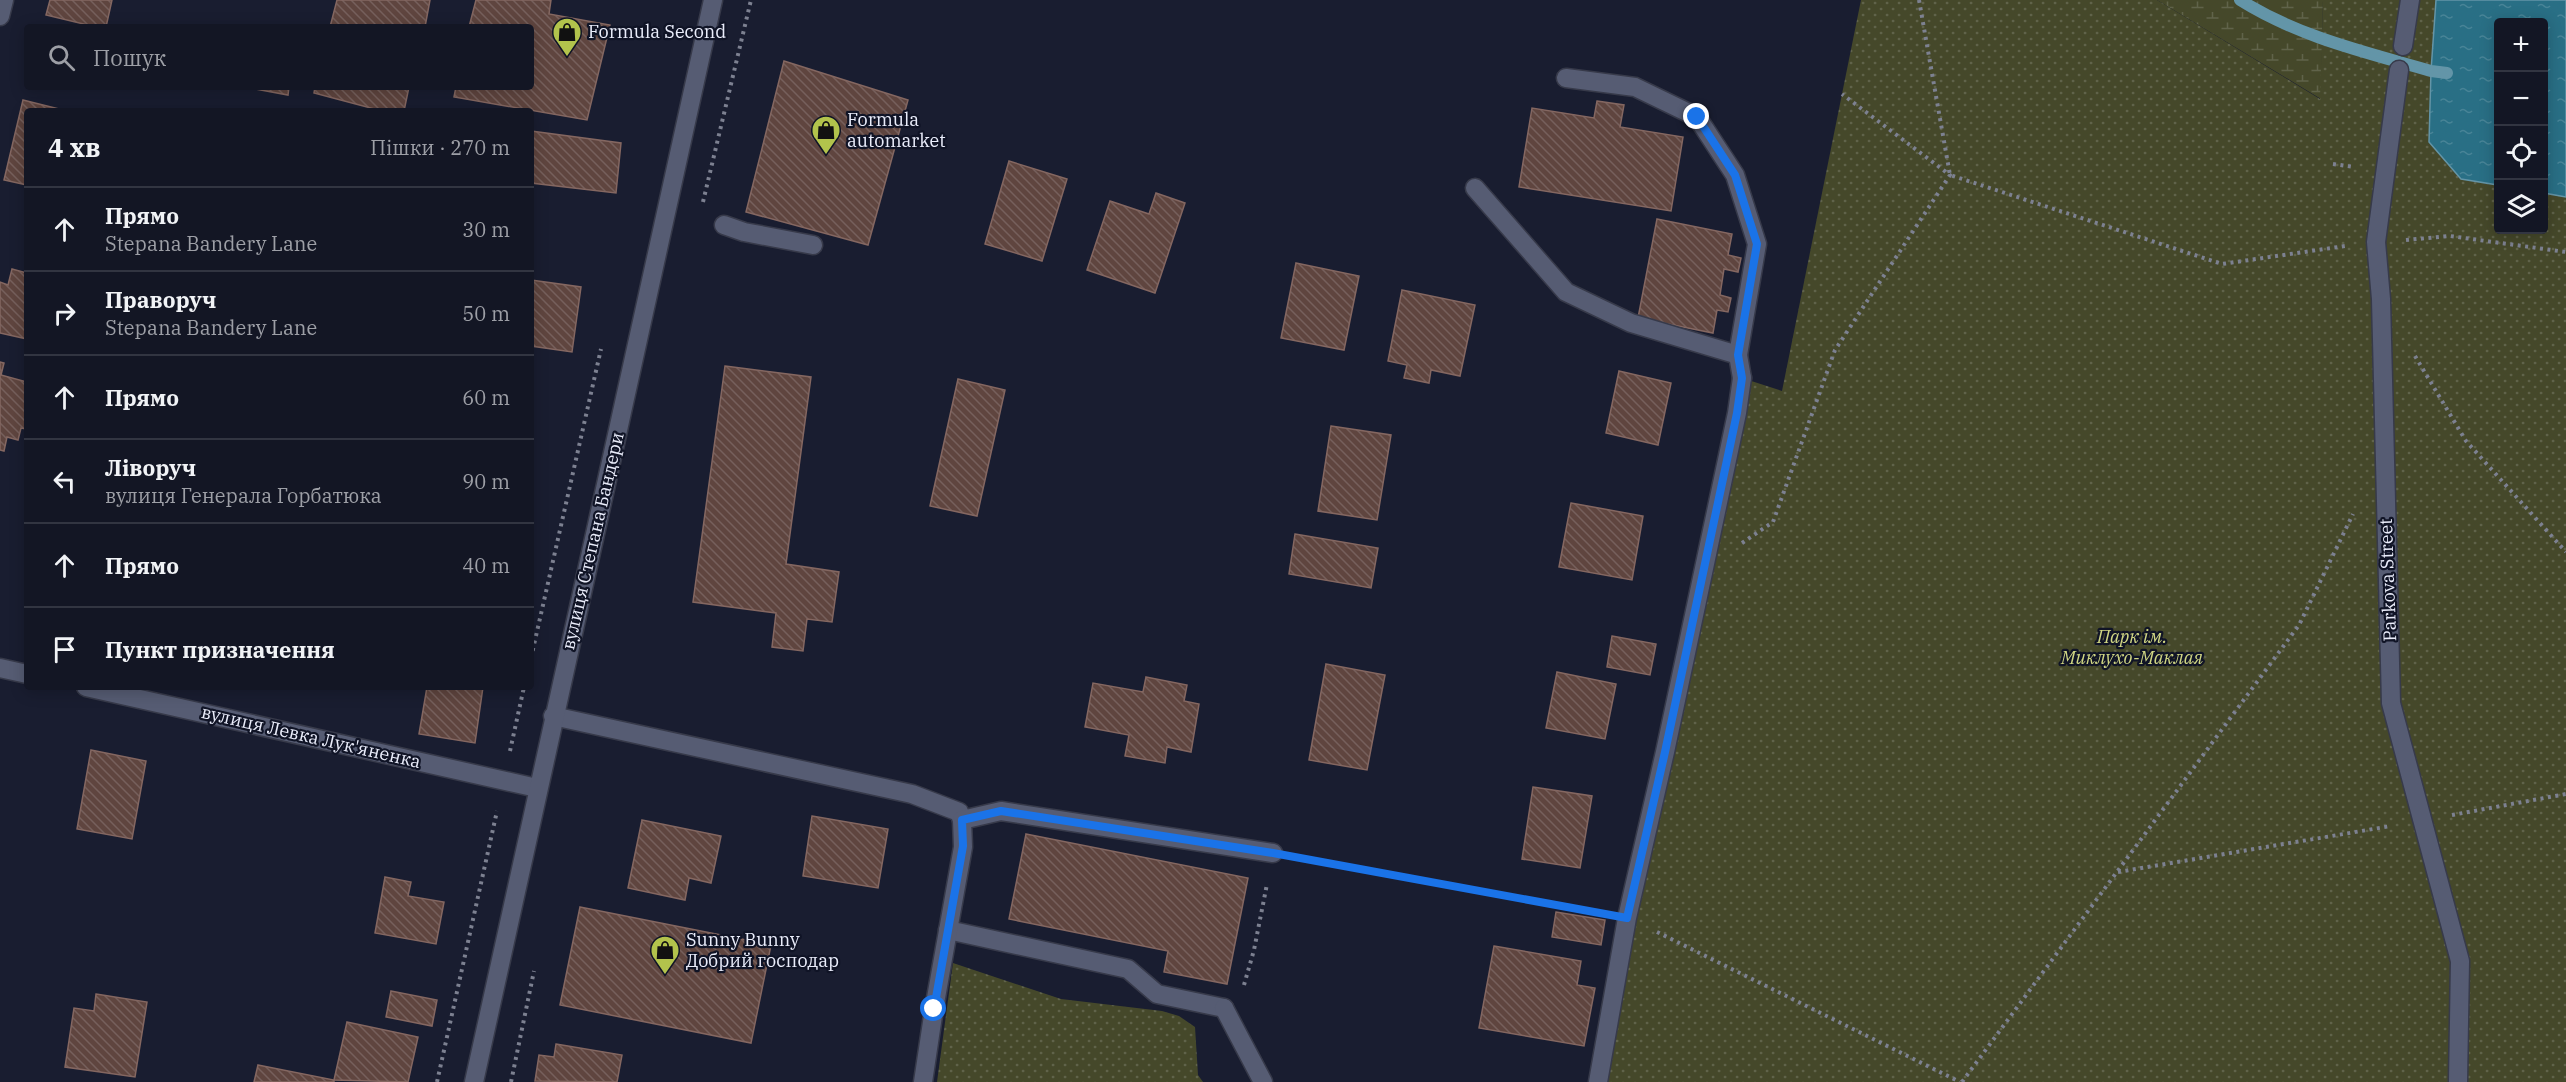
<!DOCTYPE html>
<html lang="uk">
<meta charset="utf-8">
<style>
:root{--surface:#131624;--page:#1c1f2c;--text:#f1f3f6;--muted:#9d9fa6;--line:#323541}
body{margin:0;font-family:"IBM Plex Serif",serif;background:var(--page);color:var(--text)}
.controls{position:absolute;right:18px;top:18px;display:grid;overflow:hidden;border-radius:6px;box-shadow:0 3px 15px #0003}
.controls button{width:54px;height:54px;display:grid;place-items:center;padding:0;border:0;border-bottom:2px solid var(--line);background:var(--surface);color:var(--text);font:30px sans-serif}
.stop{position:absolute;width:18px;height:18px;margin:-14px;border:4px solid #1a73e8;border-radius:50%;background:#fff}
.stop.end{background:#1a73e8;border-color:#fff;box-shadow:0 2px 6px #0008}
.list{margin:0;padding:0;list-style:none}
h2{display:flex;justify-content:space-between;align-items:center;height:78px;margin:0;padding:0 24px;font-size:26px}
h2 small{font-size:20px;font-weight:400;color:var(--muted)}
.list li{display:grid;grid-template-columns:39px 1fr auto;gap:18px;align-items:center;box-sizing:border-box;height:84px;padding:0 24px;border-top:2px solid var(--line)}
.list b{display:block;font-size:22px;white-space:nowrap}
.list p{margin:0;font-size:20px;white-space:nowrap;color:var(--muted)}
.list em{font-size:20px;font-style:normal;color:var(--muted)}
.icon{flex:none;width:33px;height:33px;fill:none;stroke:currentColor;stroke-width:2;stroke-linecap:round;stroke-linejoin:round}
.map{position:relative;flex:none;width:2566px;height:1082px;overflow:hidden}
.search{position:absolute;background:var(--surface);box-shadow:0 3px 15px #0003;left:24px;top:24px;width:510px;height:66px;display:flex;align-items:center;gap:15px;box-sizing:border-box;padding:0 21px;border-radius:6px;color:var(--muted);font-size:22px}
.panel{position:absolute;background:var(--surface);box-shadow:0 3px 15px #0003;left:24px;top:108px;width:510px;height:582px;border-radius:6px}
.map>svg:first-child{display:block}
.wetland{fill:url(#wetland-marsh)}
.park{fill:url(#park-dots)}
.water{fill:url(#water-ripples);stroke:#6395a8;stroke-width:1.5}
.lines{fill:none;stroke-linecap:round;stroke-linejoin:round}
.stream{stroke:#6395a8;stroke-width:12}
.building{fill:url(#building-back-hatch);stroke:#846761;stroke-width:1.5}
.service-casing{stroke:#373a4a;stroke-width:21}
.pedestrian-casing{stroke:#373a4a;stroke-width:21}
.minor-casing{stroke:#373a4a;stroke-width:21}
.tertiary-casing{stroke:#373a4a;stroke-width:21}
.path{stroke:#7d8191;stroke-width:4;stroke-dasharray:3 4.5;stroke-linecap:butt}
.service{stroke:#565c73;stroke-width:18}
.pedestrian{stroke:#565c73;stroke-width:18}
.minor{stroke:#565c73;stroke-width:18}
.tertiary{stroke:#565c73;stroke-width:18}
.route{stroke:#1a73e8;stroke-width:8}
.labels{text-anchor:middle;stroke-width:4.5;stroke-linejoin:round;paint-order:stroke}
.poi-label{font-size:18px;fill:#eaedfb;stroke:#101426;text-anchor:start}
.street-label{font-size:18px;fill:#eaedfb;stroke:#101426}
.park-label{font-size:18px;font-style:italic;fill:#d1d784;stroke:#101426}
</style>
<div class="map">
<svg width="2566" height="1082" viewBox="0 0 2566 1082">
<defs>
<pattern id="wetland-marsh" width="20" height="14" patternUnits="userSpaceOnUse" patternTransform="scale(1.5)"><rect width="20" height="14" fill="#45482a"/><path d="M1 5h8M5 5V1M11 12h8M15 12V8" fill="none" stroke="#60634a"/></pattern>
<pattern id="park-dots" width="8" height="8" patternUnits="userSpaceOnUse" patternTransform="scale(1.5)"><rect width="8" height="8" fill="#45482a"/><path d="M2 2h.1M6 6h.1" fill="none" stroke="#60634a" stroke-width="1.8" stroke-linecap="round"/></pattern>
<pattern id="water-ripples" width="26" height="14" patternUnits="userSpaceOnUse" patternTransform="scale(1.5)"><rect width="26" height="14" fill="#296f85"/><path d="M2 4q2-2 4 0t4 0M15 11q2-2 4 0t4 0" fill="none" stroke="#488497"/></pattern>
<pattern id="building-back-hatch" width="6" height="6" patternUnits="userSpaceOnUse" patternTransform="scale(1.5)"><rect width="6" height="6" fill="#5f453f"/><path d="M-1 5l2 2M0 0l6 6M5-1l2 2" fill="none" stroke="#76605c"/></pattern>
</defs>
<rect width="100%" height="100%" fill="#191d30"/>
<path class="wetland" d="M 2157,0 L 2323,0 L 2321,99 Z"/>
<g class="park">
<path d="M 1861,0 L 2157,0 L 2320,99 L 2323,0 L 2436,0 L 2431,71 L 2461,179 L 2498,185 L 2498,230 L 2544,230 L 2544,193 L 2566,197 L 2566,1082 L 1598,1082 L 1742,378 L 1782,391 Z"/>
<path d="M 953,963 L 1061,999 L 1162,1011 L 1179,1016 L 1195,1027 L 1198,1075 L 1203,1082 L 937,1082 Z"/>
</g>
<path class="water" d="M 2436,0 L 2566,0 L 2566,197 L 2544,193 L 2544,22 L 2498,22 L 2498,185 L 2461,179 L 2429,142 L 2431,71 Z"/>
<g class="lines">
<path class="stream" d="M 2240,0 C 2299,37 2365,52 2431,71 L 2447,73"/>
</g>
<g class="building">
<path d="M 50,0 L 112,0 L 106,27 L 96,27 L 46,15 Z"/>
<path d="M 337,0 L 430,0 L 425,27 L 330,27 Z"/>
<path d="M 476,0 L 551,0 L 549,14 L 610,25 L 587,120 L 454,97 L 456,87 L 531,87 L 531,27 L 469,27 Z"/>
<path d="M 784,61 L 908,100 L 868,245 L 746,212 Z"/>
<path d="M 244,87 L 289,87 L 288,95 Z"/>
<path d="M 315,87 L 409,87 L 404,111 L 382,111 L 314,93 Z"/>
<path d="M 23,100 L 67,111 L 27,111 L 27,185 L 4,180 Z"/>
<path d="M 1597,101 L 1624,105 L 1620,127 L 1683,137 L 1671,211 L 1519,187 L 1532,108 L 1594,118 Z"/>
<path d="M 531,131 L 621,143 L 616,193 L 531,183 Z"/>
<path d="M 1009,161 L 1067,179 L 1042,261 L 985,244 Z"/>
<path d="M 1156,193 L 1185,203 L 1155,293 L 1087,270 L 1110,201 L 1149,214 Z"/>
<path d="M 1657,219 L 1732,234 L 1728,255 L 1741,258 L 1738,272 L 1724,269 L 1720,295 L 1731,298 L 1728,312 L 1717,310 L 1713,333 L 1638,318 Z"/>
<path d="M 1296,263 L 1359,276 L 1344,350 L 1281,338 Z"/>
<path d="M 12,269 L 27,273 L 27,339 L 0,333 L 0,282 L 8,285 Z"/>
<path d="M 531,280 L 581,287 L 572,352 L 531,346 Z"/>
<path d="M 1402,290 L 1475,305 L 1460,376 L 1431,370 L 1429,383 L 1404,378 L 1407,365 L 1388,361 Z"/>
<path d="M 0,362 L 4,363 L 1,375 L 27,382 L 27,429 L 21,428 L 18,440 L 7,437 L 4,451 L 0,450 Z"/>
<path d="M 725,366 L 811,377 L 786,564 L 839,572 L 832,622 L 807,619 L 803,651 L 772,647 L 776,613 L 693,602 Z"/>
<path d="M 1619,371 L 1671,383 L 1658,445 L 1606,433 Z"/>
<path d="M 958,379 L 1005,390 L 977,516 L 930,506 Z"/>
<path d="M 1331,426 L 1391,435 L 1377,520 L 1318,511 Z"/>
<path d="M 1571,503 L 1643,516 L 1632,580 L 1559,567 Z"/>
<path d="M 1295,534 L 1378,548 L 1371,588 L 1289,574 Z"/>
<path d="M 1612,636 L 1656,644 L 1650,675 L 1607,667 Z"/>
<path d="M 1326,664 L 1385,675 L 1367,770 L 1309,760 Z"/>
<path d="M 1557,672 L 1616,684 L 1605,739 L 1546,728 Z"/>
<path d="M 1146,677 L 1187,685 L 1184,701 L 1199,704 L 1191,752 L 1167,747 L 1165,763 L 1125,756 L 1129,735 L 1085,727 L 1093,683 L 1143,692 Z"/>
<path d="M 427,687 L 483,687 L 475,743 L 419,734 Z"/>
<path d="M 91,750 L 146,761 L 132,839 L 77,829 Z"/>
<path d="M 1533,787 L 1592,796 L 1580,868 L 1522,859 Z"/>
<path d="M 812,816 L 888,829 L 878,888 L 803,876 Z"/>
<path d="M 642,820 L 721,836 L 711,883 L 689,878 L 685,900 L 628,888 Z"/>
<path d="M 1026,834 L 1248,878 L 1227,984 L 1164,972 L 1168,951 L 1009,919 Z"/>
<path d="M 385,877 L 411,882 L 408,896 L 444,902 L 436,944 L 375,933 Z"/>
<path d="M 580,907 L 771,945 L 751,1043 L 560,1005 Z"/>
<path d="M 1556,912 L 1605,920 L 1601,945 L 1552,937 Z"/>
<path d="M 1494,946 L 1581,961 L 1577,985 L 1595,988 L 1584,1046 L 1479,1028 Z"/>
<path d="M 391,991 L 437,1000 L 432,1026 L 386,1017 Z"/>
<path d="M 96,994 L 147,1002 L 135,1077 L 65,1067 L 74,1008 L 94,1011 Z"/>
<path d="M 347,1022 L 418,1037 L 408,1082 L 334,1080 Z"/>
<path d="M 556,1044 L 622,1055 L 617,1082 L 535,1081 L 539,1055 L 554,1057 Z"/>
<path d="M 258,1065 L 334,1080 L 334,1082 L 254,1082 Z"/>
</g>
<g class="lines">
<g class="service-casing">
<g id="service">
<path d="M 1566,78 L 1635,87 L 1697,117 L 1735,175 L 1757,244 L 1738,355"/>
<path d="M 1475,188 L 1566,292 L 1631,323 L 1738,355 L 1742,378"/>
<path d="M 724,225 L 744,232 L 813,245"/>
<path d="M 948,930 L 1128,969 L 1157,994 L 1224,1008"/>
</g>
</g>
<g class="pedestrian-casing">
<g id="pedestrian">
<path d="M 2403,46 L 2410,0"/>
<path d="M 2399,70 L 2376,242 L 2381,299 L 2391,703 L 2460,961 L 2458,1082"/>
</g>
</g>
<g class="minor-casing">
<g id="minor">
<path d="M 0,16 L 4,0"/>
<path d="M 0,668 L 27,674"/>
<path d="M 86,687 L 537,788"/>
<path d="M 553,716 L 912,794 L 959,812 L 962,820"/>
<path d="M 1224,1008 L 1263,1082"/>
<path d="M 923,1082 L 934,1009 L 963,847 L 962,820 L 1001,811 L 1273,853"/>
<path d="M 1598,1082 L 1627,918 L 1665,752 L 1737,413 L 1742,378"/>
</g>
</g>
<g class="tertiary-casing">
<path id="tertiary" d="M 474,1082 L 713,0"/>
</g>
<g class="path">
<path d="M 1919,0 L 1950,175 L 2222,264 L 2345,246"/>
<path d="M 2333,164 L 2354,167"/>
<path d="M 703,202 L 751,0"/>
<path d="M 2406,240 L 2450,236 L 2566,252"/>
<path d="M 2415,356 L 2466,441 L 2566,552"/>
<path d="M 1742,543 L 1773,522 L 1835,350 L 1950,175 L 1842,94"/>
<path d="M 531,658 L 601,349"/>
<path d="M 510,751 L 524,687"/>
<path d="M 2452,815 L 2566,794"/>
<path d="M 1302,858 L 1596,912"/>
<path d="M 2118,872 L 2391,826"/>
<path d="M 1657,932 L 1960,1082"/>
<path d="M 1244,985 L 1254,950 L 1267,884"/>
<path d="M 437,1082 L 497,811"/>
<path d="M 511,1082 L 534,971"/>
<path d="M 1962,1082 L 2299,625 L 2353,514"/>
</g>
<use href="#service" class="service"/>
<use href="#pedestrian" class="pedestrian"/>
<use href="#minor" class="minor"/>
<use href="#tertiary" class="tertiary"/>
</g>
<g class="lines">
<path class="route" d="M 934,1009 L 963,846 L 962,820 L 1001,811 L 1273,853 L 1627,918 L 1665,752 L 1737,413 L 1742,378 L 1738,355 L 1757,244 L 1735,175 L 1697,117"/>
</g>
<defs>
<g id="shop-pin" transform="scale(1.5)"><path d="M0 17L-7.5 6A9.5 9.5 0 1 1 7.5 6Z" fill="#b2c34c" stroke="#101426"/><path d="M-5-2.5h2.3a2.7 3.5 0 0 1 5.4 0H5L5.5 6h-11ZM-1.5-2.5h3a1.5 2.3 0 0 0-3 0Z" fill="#111"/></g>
</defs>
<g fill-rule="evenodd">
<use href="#shop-pin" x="567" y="32"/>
<use href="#shop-pin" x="826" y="130"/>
<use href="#shop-pin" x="665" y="950"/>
</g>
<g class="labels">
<g class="poi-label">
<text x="588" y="38">Formula Second</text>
<text x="847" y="126">Formula<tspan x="847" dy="21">automarket</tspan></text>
<text x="686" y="946">Sunny Bunny<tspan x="686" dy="21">Добрий господар</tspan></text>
</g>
<g class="street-label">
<text transform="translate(593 541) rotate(-77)" y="6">вулиця Степана Бандери</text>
<text transform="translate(2388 580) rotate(-92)" y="6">Parkova Street</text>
<text transform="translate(311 737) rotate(13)" y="6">вулиця Левка Лук'яненка</text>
</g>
<g class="park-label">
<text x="2132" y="643">Парк ім.<tspan x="2132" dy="21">Миклухо-Маклая</tspan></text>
</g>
</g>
</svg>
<div class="controls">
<button>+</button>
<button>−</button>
<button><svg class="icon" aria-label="locate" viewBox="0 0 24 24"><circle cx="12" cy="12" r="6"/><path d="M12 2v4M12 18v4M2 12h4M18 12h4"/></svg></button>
<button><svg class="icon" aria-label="layers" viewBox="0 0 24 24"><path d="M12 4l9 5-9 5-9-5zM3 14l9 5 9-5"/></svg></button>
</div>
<div class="stop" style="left:934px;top:1009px"></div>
<div class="stop end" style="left:1697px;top:117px"></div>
<div class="search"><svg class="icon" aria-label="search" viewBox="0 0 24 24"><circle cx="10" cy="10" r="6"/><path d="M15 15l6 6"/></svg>Пошук</div>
<section class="panel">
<h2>4 хв<small>Пішки · 270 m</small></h2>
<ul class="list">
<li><svg class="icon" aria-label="ahead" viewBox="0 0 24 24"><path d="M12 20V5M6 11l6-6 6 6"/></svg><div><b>Прямо</b><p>Stepana Bandery Lane</p></div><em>30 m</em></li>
<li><svg class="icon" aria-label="right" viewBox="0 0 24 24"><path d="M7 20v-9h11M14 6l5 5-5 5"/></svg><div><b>Праворуч</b><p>Stepana Bandery Lane</p></div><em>50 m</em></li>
<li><svg class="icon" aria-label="ahead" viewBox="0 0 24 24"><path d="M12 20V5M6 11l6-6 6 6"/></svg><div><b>Прямо</b></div><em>60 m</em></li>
<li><svg class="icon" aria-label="left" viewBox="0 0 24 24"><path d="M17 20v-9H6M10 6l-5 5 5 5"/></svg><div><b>Ліворуч</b><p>вулиця Генерала Горбатюка</p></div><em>90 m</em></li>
<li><svg class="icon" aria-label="ahead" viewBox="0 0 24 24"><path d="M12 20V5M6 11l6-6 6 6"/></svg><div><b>Прямо</b></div><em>40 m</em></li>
<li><svg class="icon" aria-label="arrive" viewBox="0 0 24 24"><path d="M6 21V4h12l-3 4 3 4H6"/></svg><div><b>Пункт призначення</b></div></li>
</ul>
</section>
</div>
